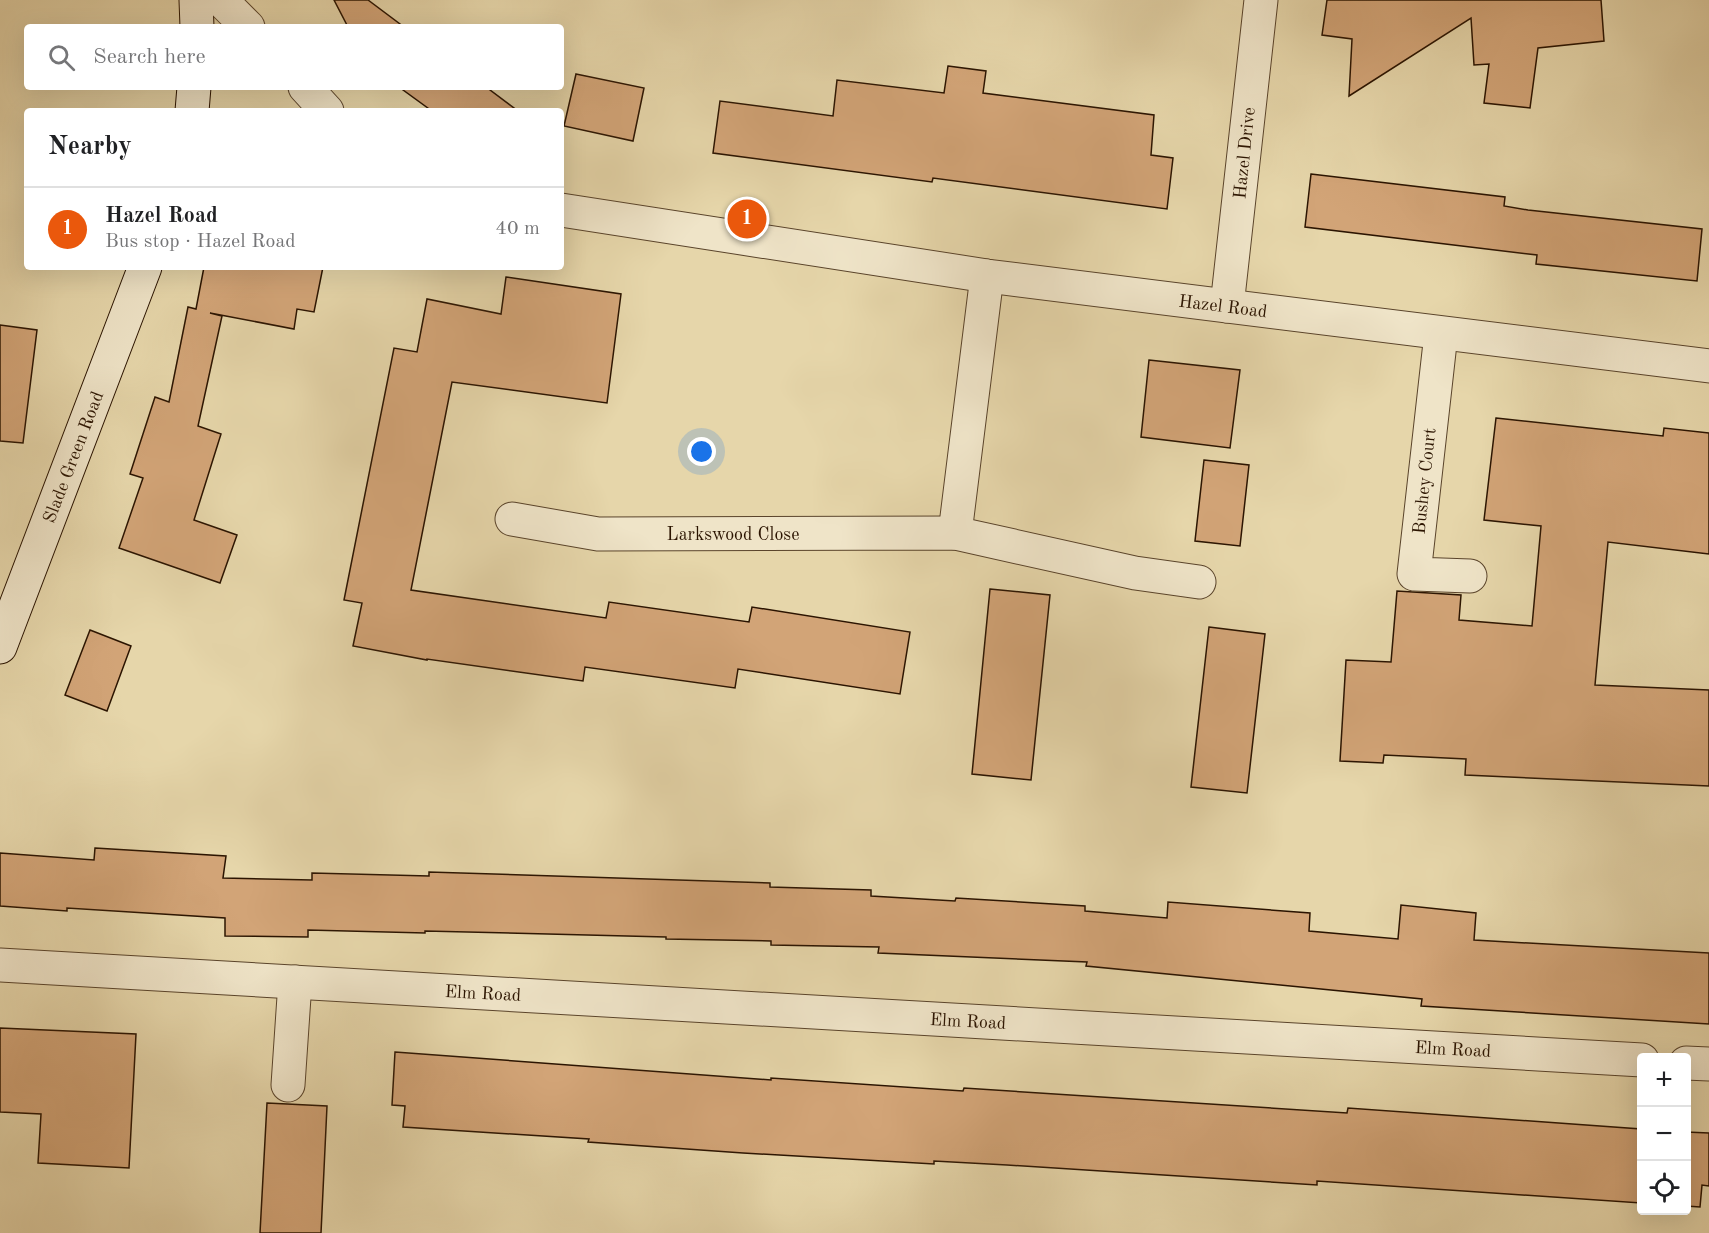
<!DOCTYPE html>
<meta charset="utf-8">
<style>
:root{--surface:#fff;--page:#f2f2f2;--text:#202124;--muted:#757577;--line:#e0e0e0;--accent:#ea580c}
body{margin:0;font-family:"Old Standard TT",serif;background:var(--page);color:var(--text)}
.controls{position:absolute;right:18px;bottom:18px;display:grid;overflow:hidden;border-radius:6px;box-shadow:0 6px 24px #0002}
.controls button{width:54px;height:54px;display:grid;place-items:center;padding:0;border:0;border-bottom:2px solid var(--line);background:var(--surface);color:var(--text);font:30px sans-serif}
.you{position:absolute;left:702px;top:452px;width:21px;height:21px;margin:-15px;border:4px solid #fff;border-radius:50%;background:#1a73e8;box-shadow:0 0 0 9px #1a73e833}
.badge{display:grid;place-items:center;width:39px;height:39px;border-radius:50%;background:var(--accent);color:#fff;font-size:20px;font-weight:700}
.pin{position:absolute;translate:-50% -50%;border:3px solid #fff;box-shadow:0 2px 6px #0006}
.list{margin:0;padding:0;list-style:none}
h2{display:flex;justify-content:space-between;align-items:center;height:78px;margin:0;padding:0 24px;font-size:26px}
h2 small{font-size:20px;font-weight:400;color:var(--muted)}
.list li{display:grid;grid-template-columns:39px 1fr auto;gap:18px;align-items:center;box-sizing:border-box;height:84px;padding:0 24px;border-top:2px solid var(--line)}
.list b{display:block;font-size:22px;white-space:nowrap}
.list p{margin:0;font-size:20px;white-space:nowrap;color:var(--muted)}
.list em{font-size:20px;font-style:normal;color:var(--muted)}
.icon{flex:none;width:33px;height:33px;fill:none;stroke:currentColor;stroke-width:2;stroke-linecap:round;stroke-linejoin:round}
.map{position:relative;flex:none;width:1709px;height:1233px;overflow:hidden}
.search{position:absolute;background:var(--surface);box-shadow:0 6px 24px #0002;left:24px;top:24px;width:540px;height:66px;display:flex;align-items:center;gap:15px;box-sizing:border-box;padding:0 21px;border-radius:6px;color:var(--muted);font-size:22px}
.panel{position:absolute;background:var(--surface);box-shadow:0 6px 24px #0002;left:24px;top:108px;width:540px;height:162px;border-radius:6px}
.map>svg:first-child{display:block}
.building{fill:#d2a477;stroke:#2b1401;stroke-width:1.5}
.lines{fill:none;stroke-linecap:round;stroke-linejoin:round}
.street-casing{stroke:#5a442b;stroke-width:35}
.secondary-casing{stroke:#2b1401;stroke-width:35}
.street{stroke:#efe4c8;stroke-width:33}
.secondary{stroke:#efe4c8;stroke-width:33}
.labels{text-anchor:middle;stroke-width:6;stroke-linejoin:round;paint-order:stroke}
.street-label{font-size:18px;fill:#2b1401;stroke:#efe4c8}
</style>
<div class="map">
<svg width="1709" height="1233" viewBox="0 0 1709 1233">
<rect width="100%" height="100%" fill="#e6d6aa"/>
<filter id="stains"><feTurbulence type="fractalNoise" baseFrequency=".00333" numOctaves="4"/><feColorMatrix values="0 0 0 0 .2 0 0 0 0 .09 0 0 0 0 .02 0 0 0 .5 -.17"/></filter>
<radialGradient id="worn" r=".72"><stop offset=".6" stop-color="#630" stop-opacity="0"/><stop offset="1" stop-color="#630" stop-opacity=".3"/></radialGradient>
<g class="building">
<path d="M 334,0 L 368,0 L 404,27 L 348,27 Z"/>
<path d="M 1327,0 L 1601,0 L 1604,41 L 1538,48 L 1530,108 L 1484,103 L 1489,64 L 1474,65 L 1471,18 L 1349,96 L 1352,39 L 1322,35 Z"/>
<path d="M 948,66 L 986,71 L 983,93 L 1154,115 L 1151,155 L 1173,158 L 1167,209 L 933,178 L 932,182 L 713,153 L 720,101 L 833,116 L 837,80 L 944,93 Z"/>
<path d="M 576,74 L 644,88 L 633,141 L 564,126 Z"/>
<path d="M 399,87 L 486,87 L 518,111 L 432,111 Z"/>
<path d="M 1311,174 L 1505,197 L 1504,206 L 1528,210 L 1702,229 L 1697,281 L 1536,264 L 1537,255 L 1305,227 Z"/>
<path d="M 204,267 L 323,267 L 314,312 L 297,309 L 294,329 L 210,313 L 222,316 L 198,426 L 221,434 L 194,520 L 237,535 L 220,583 L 119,548 L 143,478 L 130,474 L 155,397 L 169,402 L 188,307 L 196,309 Z"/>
<path d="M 506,277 L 621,294 L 607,403 L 452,382 L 411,590 L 606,618 L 609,602 L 749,622 L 752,607 L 910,632 L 900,694 L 738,669 L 735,688 L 585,667 L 583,681 L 427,659 L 427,660 L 353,646 L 362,603 L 344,600 L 394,348 L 417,352 L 427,299 L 501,314 Z"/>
<path d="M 0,325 L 37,330 L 23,443 L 0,441 Z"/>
<path d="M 1149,360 L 1240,370 L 1230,448 L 1141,437 Z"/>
<path d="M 1496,418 L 1663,436 L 1664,428 L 1709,433 L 1709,554 L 1608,542 L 1595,685 L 1709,690 L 1709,786 L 1465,775 L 1466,759 L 1384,755 L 1383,763 L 1340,761 L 1346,660 L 1391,662 L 1397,591 L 1461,595 L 1459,620 L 1532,626 L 1541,526 L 1484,520 Z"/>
<path d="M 1204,460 L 1249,465 L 1240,546 L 1195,541 Z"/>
<path d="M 990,589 L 1050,595 L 1031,780 L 972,774 Z"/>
<path d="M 1209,627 L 1265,634 L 1247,793 L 1191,787 Z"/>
<path d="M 90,630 L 131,646 L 107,711 L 65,695 Z"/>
<path d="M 95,848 L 226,856 L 223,878 L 312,880 L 312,873 L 429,876 L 429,872 L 770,883 L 770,887 L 871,890 L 871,896 L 955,901 L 956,898 L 1085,906 L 1085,911 L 1167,918 L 1168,902 L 1310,913 L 1309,931 L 1398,939 L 1401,905 L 1476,913 L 1474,940 L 1709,953 L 1709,1024 L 1421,1006 L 1422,999 L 1086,966 L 1087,962 L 878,953 L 879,947 L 771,945 L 771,941 L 666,939 L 666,937 L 425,931 L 425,933 L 308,930 L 308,937 L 225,936 L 225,918 L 67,908 L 67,911 L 0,906 L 0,853 L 94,860 Z"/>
<path d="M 0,1028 L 136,1034 L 129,1168 L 38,1163 L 41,1114 L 0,1112 Z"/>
<path d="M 395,1052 L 771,1080 L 771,1078 L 963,1091 L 964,1088 L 1347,1113 L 1348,1108 L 1641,1129 L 1641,1203 L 1317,1181 L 1317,1185 L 1007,1165 L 934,1161 L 934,1164 L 743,1153 L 588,1142 L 589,1139 L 403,1127 L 405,1106 L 392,1105 Z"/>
<path d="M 267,1103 L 327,1106 L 321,1233 L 260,1233 Z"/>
<path d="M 1686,1132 L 1709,1133 L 1709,1186 L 1702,1185 L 1700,1207 L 1686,1206 Z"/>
</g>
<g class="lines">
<g class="street-casing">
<g id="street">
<path d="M 221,0 L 248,27"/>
<path d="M 305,87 L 327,111"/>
<path d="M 561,210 L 987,276 L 1709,366"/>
<path d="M 1227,306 L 1261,0"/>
<path d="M 1441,334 L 1414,574 L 1470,576"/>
<path d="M 512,519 L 598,534 L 955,533 L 1135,573 L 1199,582"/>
<path d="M 955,533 L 987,276"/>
<path d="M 0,965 L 1642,1060"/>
<path d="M 1686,1063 L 1709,1064"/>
<path d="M 288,1085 L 295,982"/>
</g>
</g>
<g class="secondary-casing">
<g id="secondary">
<path d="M 196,0 L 197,27"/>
<path d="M 192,111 L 194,87"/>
<path d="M 0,647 L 145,267"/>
</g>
</g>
<use href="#street" class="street"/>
<use href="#secondary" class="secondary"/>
</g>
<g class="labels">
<g class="street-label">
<text transform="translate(1244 153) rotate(-84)" y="6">Hazel Drive</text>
<text transform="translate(1223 306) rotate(7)" y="6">Hazel Road</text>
<text transform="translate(73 457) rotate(-69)" y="6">Slade Green Road</text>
<text transform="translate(1424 481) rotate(-84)" y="6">Bushey Court</text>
<text x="733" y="540">Larkswood Close</text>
<text transform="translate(483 993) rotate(3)" y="6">Elm Road</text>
<text transform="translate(968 1021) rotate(3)" y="6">Elm Road</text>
<text transform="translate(1453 1049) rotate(3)" y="6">Elm Road</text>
</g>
</g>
<rect width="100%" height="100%" filter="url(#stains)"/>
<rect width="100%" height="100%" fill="url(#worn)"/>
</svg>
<div class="controls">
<button>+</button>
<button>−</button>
<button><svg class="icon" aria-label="locate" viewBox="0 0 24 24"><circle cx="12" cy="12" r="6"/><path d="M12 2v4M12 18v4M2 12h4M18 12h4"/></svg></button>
</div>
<div class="you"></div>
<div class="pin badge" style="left:747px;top:219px">1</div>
<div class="search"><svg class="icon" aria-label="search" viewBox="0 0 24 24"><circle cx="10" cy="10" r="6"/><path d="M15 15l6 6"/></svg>Search here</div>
<section class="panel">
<h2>Nearby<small></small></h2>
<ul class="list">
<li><span class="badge">1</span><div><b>Hazel Road</b><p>Bus stop · Hazel Road</p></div><em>40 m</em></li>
</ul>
</section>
</div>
